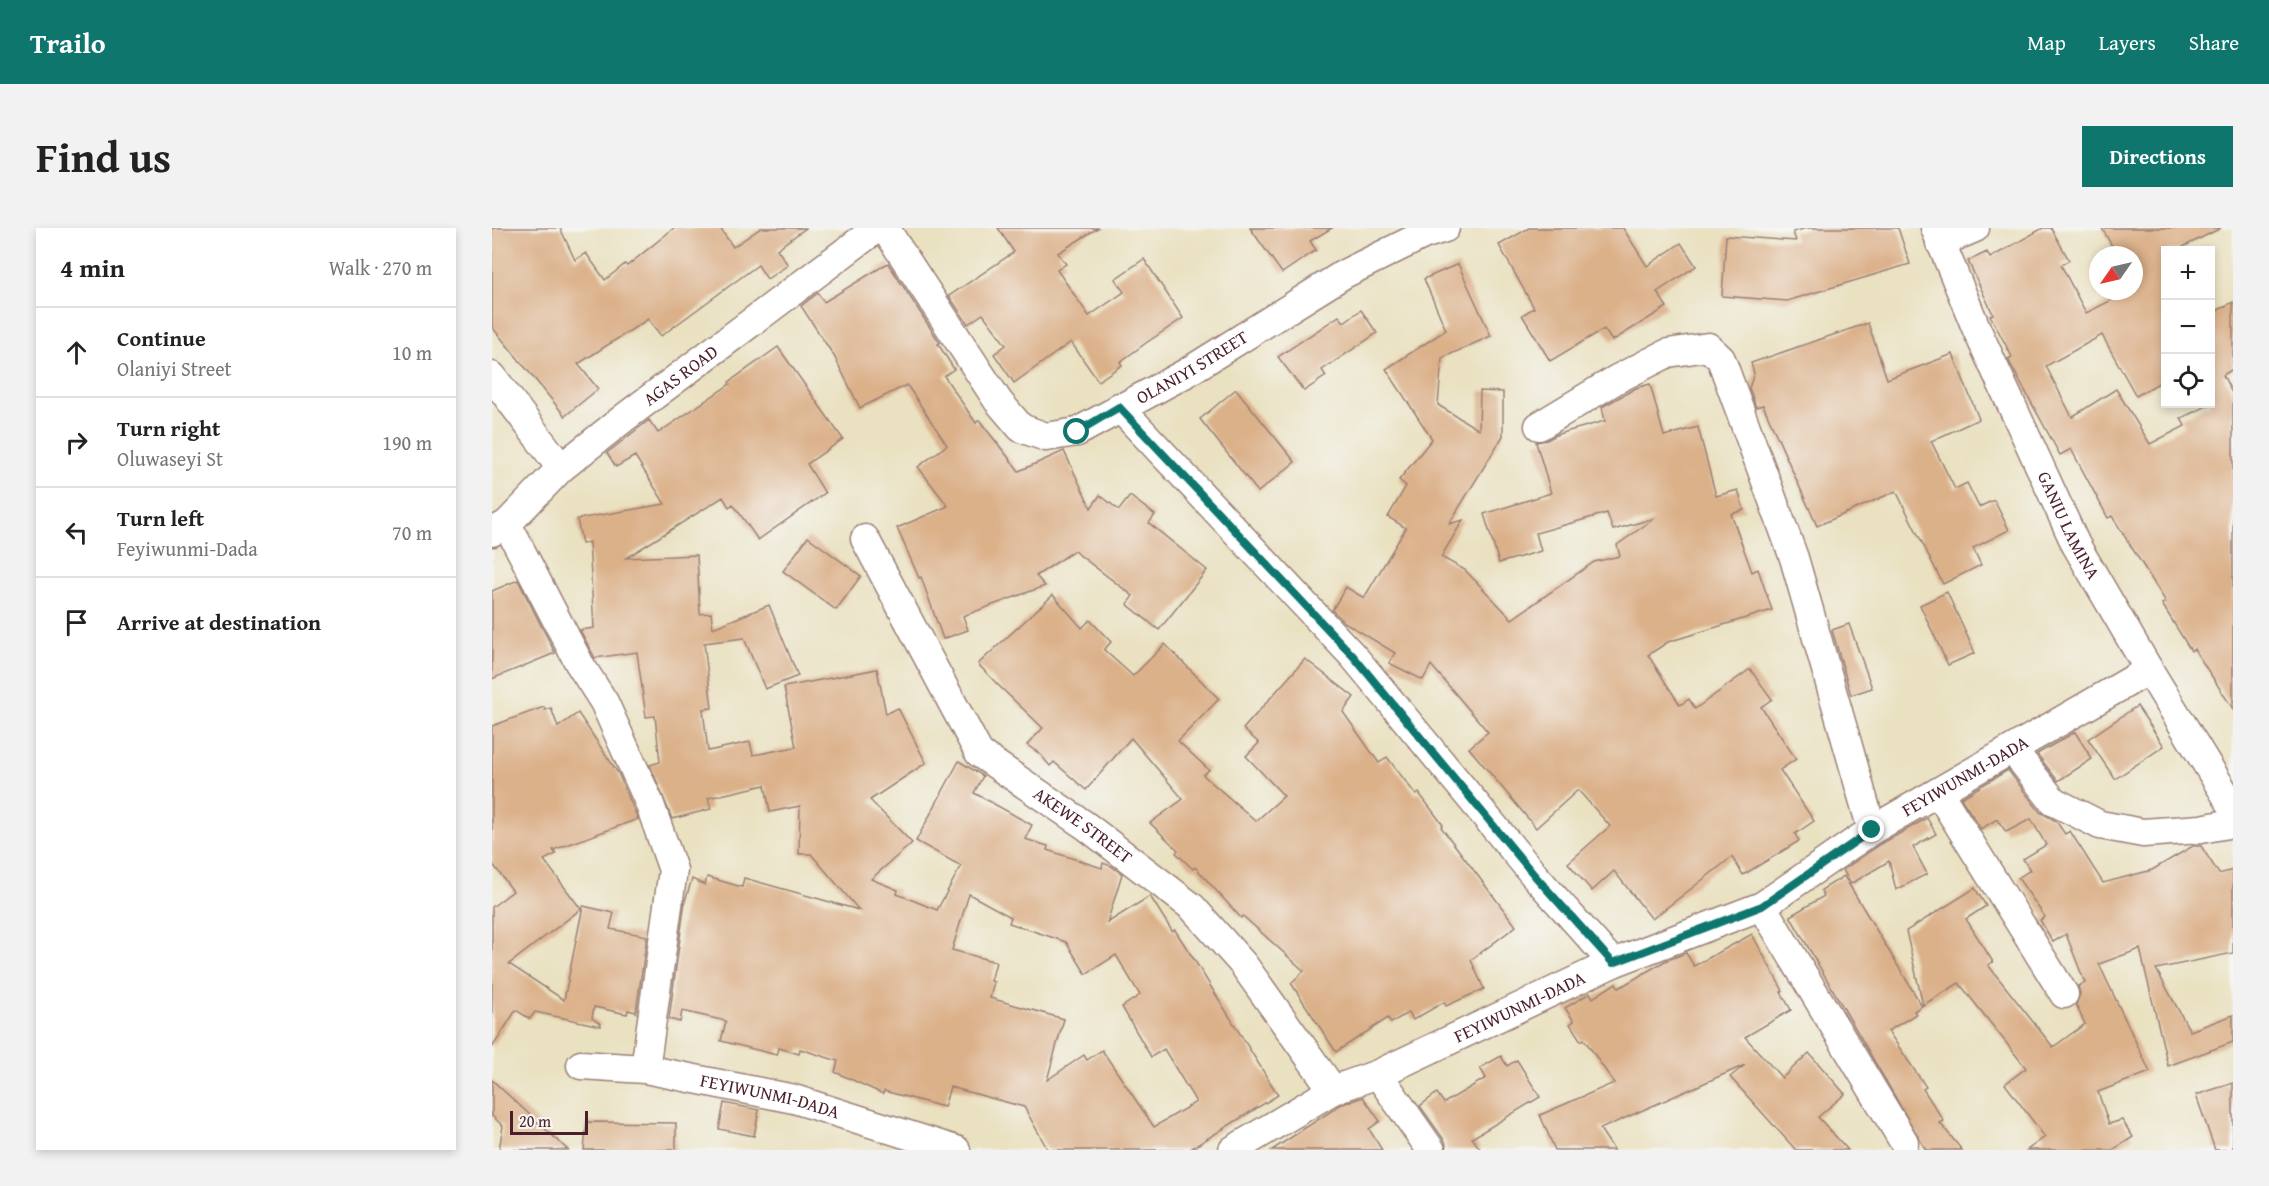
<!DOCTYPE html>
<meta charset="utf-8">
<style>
:root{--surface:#fff;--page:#f2f2f2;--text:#222;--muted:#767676;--line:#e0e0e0;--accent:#0f766e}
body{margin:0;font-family:"Gentium Book Plus",serif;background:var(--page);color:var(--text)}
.controls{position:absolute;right:18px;top:18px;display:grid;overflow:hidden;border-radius:0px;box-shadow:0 3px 9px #0003}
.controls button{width:54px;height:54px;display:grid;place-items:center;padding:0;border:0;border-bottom:2px solid var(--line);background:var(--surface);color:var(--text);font:30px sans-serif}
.compass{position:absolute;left:1597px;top:18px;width:54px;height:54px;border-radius:50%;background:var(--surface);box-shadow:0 3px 9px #0003;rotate:236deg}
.scale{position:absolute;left:18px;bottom:15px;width:78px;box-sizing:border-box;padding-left:6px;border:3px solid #4a1f2b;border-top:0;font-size:16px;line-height:21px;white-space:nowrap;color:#4a1f2b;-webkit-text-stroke:4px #f6f6f2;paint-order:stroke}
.stop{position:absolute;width:18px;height:18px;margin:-14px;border:4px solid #0f766e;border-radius:50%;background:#fff}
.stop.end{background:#0f766e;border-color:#fff;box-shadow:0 2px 6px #0008}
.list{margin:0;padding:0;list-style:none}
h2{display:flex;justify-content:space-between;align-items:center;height:78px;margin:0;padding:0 24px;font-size:26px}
h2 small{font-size:20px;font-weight:400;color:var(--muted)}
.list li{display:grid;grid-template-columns:39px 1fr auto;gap:18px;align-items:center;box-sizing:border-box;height:90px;padding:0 24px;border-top:2px solid var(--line)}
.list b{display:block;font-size:22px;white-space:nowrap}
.list p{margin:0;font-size:20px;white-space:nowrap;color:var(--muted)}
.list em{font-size:20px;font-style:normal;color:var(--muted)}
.icon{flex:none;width:33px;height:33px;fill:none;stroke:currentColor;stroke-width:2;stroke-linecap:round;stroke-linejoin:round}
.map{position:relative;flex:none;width:1741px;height:922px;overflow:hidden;border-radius:0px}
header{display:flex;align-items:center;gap:36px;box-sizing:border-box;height:84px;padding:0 30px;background:var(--accent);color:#fff}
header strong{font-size:28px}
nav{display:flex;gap:33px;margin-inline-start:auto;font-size:21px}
.intro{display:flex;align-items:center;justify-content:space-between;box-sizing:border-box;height:144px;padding:0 36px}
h1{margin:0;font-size:42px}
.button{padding:15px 27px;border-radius:0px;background:var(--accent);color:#fff;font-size:21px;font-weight:700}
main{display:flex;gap:36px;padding:0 36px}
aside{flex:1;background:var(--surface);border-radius:0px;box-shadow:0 3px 9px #0003}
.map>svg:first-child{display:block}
.building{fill:#dbb18a;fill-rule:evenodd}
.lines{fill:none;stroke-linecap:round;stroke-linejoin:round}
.street-casing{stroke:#9a8076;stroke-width:31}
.street{stroke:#fff;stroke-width:28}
.route{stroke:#0f766e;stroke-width:8}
.labels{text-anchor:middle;stroke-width:4.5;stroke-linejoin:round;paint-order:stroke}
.street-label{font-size:18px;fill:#4a1f2b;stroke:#f6f6f2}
</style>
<header>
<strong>Trailo</strong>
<nav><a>Map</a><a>Layers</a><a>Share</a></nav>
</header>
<div class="intro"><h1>Find us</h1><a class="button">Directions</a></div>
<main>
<aside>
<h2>4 min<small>Walk · 270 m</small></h2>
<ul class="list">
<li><svg class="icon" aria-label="ahead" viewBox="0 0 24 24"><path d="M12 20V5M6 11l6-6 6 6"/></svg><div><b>Continue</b><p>Olaniyi Street</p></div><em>10 m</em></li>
<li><svg class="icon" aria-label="right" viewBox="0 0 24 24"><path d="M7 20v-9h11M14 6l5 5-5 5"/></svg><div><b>Turn right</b><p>Oluwaseyi St</p></div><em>190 m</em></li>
<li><svg class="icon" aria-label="left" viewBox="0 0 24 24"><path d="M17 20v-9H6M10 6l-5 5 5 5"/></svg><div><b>Turn left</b><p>Feyiwunmi-Dada</p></div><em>70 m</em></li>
<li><svg class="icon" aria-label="arrive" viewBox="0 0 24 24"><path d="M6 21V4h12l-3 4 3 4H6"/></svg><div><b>Arrive at destination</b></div></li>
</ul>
</aside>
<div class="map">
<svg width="1741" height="922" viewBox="0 0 1741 922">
<rect width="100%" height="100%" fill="#f6f6f2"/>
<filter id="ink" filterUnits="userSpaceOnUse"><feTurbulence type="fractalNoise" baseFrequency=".0167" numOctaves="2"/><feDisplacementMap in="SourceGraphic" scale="12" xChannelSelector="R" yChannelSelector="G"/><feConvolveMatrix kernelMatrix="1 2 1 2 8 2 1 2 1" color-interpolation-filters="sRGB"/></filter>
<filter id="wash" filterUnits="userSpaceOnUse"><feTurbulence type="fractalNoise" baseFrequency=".008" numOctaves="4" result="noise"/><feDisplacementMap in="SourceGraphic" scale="24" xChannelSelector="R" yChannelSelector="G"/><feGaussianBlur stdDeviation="1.35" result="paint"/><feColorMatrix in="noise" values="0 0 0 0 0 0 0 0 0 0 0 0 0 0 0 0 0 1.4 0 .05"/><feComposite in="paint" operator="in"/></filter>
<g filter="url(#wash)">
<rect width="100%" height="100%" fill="#eae1c1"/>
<g id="blocks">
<g class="building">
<path d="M 0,0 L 68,0 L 83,32 L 94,25 L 113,52 L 133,36 L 135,38 L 182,0 L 228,0 L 241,19 L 269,0 L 314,0 L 285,21 L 296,37 L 275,51 L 266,37 L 169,108 L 156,91 L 86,136 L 106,161 L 73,188 L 0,99 Z"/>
<path d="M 506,0 L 606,0 L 566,25 L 574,36 L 565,42 L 597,88 L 632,64 L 623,51 L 652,31 L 691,90 L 654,115 L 628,134 L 630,137 L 606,153 L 579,114 L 522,155 L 502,126 L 514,117 L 491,86 L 476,96 L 457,68 L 522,24 Z"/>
<path d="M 758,0 L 840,0 L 818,13 L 824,22 L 790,45 Z"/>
<path d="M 1037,0 L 1131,0 L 1155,38 L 1189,15 L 1204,38 L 1165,64 L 1175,79 L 1120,113 L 1112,101 L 1058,133 L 1030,87 L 1042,80 L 1007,17 Z"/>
<path d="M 1315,0 L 1406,0 L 1418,36 L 1295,73 L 1230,68 L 1234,8 L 1304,13 L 1301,4 Z"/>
<path d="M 1551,0 L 1559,0 L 1577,32 L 1569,37 L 1594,85 L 1638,63 L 1642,63 L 1642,27 L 1625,27 L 1610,0 L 1729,0 L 1685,22 L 1674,22 L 1674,151 L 1644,168 L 1610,107 L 1554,138 L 1580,189 L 1624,161 L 1658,216 L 1693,198 L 1689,190 L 1719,176 L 1719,86 L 1741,74 L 1741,141 L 1731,147 L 1741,167 L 1741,481 L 1702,421 L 1699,423 L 1670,376 L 1674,374 L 1620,288 L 1616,290 L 1579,221 L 1568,227 L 1519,137 L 1516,131 L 1520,129 L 1498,87 L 1501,86 L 1476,33 L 1495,24 L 1498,30 Z"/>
<path d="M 396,35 L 448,115 L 446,116 L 462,141 L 452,148 L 484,195 L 487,192 L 527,243 L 572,223 L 599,280 L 608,267 L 627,282 L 638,268 L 663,287 L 657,295 L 715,342 L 667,402 L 635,376 L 641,368 L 582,323 L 544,348 L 553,358 L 471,388 L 476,402 L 451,411 L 429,349 L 427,350 L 405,300 L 456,278 L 426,239 L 455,217 L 415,157 L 368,180 L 342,128 L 309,78 L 326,65 L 332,74 Z"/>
<path d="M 966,36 L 999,108 L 950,130 L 946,177 L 987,202 L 988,163 L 1011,164 L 1011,208 L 957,296 L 971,292 L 949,329 L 973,342 L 1020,391 L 1102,334 L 1128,328 L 1125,317 L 1163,290 L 1121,302 L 1115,285 L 1044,305 L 1049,323 L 1007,335 L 992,286 L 1059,265 L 1044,214 L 1055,212 L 1066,206 L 1113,193 L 1110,179 L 1144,160 L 1158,156 L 1172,208 L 1206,199 L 1224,268 L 1246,262 L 1252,282 L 1239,286 L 1260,344 L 1266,341 L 1280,382 L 1176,414 L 1156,427 L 1188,477 L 1197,471 L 1203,481 L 1258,441 L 1280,471 L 1269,479 L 1304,531 L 1288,542 L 1322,593 L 1303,606 L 1307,613 L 1251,647 L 1240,629 L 1160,691 L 1122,643 L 1100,663 L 1076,635 L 1118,598 L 1086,562 L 1044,600 L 977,520 L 996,504 L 939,437 L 931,452 L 897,435 L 903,425 L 852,394 L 840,382 L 854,359 L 872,370 L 914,300 L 896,289 L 914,258 L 907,252 L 940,211 L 894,141 L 954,102 L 932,51 Z"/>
<path d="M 869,82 L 885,105 L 830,142 L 834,148 L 812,163 L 786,129 L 847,88 L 852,94 Z"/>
<path d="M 1376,95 L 1395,151 L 1461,126 L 1487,191 L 1439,213 L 1463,261 L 1475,255 L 1487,279 L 1502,272 L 1517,302 L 1481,320 L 1489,337 L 1451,356 L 1404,263 L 1325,298 L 1271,177 L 1264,179 L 1257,160 L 1262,145 L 1259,135 Z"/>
<path d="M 286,119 L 351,211 L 315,236 L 333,265 L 266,312 L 241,276 L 237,279 L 231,269 L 134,330 L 205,327 L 208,386 L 219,385 L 221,400 L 277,377 L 306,448 L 273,461 L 252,410 L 212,415 L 220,480 L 211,481 L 216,523 L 258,514 L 261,527 L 304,519 L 292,459 L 385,441 L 394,486 L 406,480 L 434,535 L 378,572 L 420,615 L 379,651 L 406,662 L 405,666 L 445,682 L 469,638 L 424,613 L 467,533 L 491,548 L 482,565 L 484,566 L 540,597 L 533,611 L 556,618 L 555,622 L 610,640 L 611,635 L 619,638 L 630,646 L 615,695 L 658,668 L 680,703 L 683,702 L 703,733 L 786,867 L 697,922 L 556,922 L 532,879 L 458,859 L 452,879 L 392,863 L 391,866 L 343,844 L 346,833 L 308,821 L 307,826 L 287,820 L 285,827 L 229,813 L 234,793 L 190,783 L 188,794 L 177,791 L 193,673 L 200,651 L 213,657 L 215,649 L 250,659 L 252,650 L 367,682 L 319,626 L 307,626 L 308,578 L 278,584 L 273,557 L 216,570 L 219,581 L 180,591 L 158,537 L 168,534 L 163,488 L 154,489 L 145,424 L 103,430 L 88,402 L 102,400 L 97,314 L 90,316 L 85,291 L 173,276 L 143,228 L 124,239 L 115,225 L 157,192 L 166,205 L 238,156 L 237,154 ZM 477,666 L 519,689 L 517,695 L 574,714 L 594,746 L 624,727 L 648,767 L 630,779 L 659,829 L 672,821 L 704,874 L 662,899 L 610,822 L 595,832 L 592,827 L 555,852 L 572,791 L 498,770 L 502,754 L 499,753 L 504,734 L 460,722 Z"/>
<path d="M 744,161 L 803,234 L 766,264 L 708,191 Z"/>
<path d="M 316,309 L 369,348 L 344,382 L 291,343 Z"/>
<path d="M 26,352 L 63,425 L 0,451 L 0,363 Z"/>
<path d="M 1455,364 L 1483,425 L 1456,437 L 1428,377 Z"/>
<path d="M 561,367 L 590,400 L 598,392 L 619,414 L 612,422 L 641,448 L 673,416 L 727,471 L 686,513 L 717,542 L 711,547 L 764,593 L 792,568 L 754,528 L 767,515 L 751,501 L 813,431 L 862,469 L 851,484 L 887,535 L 895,529 L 924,567 L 927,565 L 951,597 L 949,599 L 1024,698 L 979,732 L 992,761 L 954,778 L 952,774 L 921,792 L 917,784 L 899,795 L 896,790 L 844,824 L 799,755 L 812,743 L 751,688 L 749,690 L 703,639 L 701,641 L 684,625 L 686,622 L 658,595 L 691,571 L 639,510 L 594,562 L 562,534 L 558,538 L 548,526 L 535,517 L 551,500 L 506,457 L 486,436 Z"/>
<path d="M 1357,396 L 1380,460 L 1359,467 L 1340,402 Z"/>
<path d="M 1645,478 L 1672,518 L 1623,551 L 1596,511 Z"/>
<path d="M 52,479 L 53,482 L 59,480 L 66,499 L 86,485 L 126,545 L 146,591 L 61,622 L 64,626 L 52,632 L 89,681 L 17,736 L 72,772 L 91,678 L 122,685 L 118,701 L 155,708 L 144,784 L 136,782 L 135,786 L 102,779 L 100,790 L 109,796 L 109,798 L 43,784 L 38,791 L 24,782 L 0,820 L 0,679 L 21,663 L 0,635 L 0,498 Z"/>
<path d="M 1583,504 L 1600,531 L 1566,553 L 1545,526 Z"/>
<path d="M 1516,542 L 1548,584 L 1564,593 L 1573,606 L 1578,603 L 1611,655 L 1660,642 L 1701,618 L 1709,618 L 1727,646 L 1741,642 L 1741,725 L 1664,741 L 1698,803 L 1741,787 L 1741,814 L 1676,838 L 1648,721 L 1607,736 L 1658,844 L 1606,864 L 1617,896 L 1630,892 L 1641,909 L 1621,922 L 1535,922 L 1553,909 L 1513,856 L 1534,840 L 1467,755 L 1431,777 L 1414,703 L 1483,660 L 1494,678 L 1474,691 L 1501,734 L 1496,737 L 1561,819 L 1593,796 L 1584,777 L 1588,766 L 1586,758 L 1593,755 L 1574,706 L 1561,714 L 1548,692 L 1553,689 L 1526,650 L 1538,642 L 1531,631 L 1554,617 L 1539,591 L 1514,604 L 1505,591 L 1489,601 L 1469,570 Z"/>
<path d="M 1435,590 L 1444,606 L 1421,619 L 1435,646 L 1404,662 L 1397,633 L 1359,656 L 1351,642 L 1389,616 Z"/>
<path d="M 1352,648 L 1430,778 L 1422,783 L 1424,786 L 1396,803 L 1434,859 L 1431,861 L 1452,893 L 1448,895 L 1470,922 L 1434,922 L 1298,688 L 1332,668 L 1329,662 Z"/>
<path d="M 1260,706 L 1291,763 L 1289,764 L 1299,782 L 1253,809 L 1290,850 L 1317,825 L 1353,866 L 1326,889 L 1356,922 L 1304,922 L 1238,849 L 1253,837 L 1108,901 L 1122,922 L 1063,922 L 1048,887 L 1122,855 L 1092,811 L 1089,813 L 1078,796 L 1082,793 L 1073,780 L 1098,765 L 1101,770 L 1124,755 L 1127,760 L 1173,733 L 1194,725 L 1202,738 Z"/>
<path d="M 1009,828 L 1015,838 L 1025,832 L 1048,869 L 980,910 L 989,922 L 955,922 L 953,913 L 928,878 L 945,865 L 952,875 L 994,850 L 988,840 Z"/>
<path d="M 0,852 L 76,922 L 7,922 L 11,898 L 0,888 Z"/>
<path d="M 1741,855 L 1741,922 L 1723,922 L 1704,867 Z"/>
<path d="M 871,869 L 888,893 L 877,901 L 890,922 L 780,922 L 848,877 Z"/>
<path d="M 232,875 L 267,882 L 262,908 L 227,901 Z"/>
<path d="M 95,894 L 184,895 L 184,922 L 92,922 Z"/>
</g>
</g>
</g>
<g filter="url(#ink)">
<use href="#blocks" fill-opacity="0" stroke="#9a8076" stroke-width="1.5"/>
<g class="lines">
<g class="street-casing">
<g id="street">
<path id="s1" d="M 393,0 L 506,173 L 529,200 L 554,209 L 585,204 L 694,145 L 852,46 L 931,7 L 953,0"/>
<path id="s2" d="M 1443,0 L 1485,102 L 1584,317 L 1657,442 L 1741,579"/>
<path d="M 1448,15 L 1483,0"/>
<path d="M 0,148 L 69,240"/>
<path d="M 627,179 L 862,429 L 1043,648 L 1121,735"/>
<path d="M 1047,198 L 1125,151 L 1176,125 L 1216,119 L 1229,131 L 1302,330 L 1380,602"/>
<path d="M 15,296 L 87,435 L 112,474 L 157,574 L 181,642 L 153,841"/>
<path id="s3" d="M 0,304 L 15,296 L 69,240 L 132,190 L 385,0"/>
<path id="s4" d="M 373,311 L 487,525 L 594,598 L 700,679 L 751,736 L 841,862"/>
<path d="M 1521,522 L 1561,573 L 1608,597 L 1651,605 L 1709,601 L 1741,595"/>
<path d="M 1447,565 L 1572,766"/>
<path d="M 1270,678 L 1412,914"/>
<path id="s5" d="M 89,837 L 153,841 L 302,871 L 464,922"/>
<path d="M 886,846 L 939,922"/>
<path id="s6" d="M 741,922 L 841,862 L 886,846 L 1121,735 L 1270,678 L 1380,602 L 1657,442"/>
</g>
</g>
<use href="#street" class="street"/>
</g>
</g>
<g class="lines" filter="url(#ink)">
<path class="route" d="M 585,204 L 627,179 L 862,429 L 1043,648 L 1121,735 L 1270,678 L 1380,602"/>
</g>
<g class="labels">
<g class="street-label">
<text dy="6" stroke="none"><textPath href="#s1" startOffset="432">OLANIYI STREET</textPath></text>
<text dy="6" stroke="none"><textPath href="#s3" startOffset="246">AGAS ROAD</textPath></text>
<text dy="6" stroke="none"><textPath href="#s2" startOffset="326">GANIU LAMINA</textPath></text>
<text dy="6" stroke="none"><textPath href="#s6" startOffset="825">FEYIWUNMI-DADA</textPath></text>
<text dy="6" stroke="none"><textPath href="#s4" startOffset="369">AKEWE STREET</textPath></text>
<text dy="6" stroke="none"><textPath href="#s6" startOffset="321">FEYIWUNMI-DADA</textPath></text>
<text dy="6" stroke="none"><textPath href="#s5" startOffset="192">FEYIWUNMI-DADA</textPath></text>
</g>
</g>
</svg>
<div class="controls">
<button>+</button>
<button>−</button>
<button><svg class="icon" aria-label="locate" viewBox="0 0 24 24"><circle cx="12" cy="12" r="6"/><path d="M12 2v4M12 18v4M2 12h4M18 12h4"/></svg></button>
</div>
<svg class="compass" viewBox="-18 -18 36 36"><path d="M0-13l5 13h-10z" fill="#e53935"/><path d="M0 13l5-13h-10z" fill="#767676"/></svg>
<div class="scale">20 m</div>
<div class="stop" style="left:585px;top:204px"></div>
<div class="stop end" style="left:1380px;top:602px"></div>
</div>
</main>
